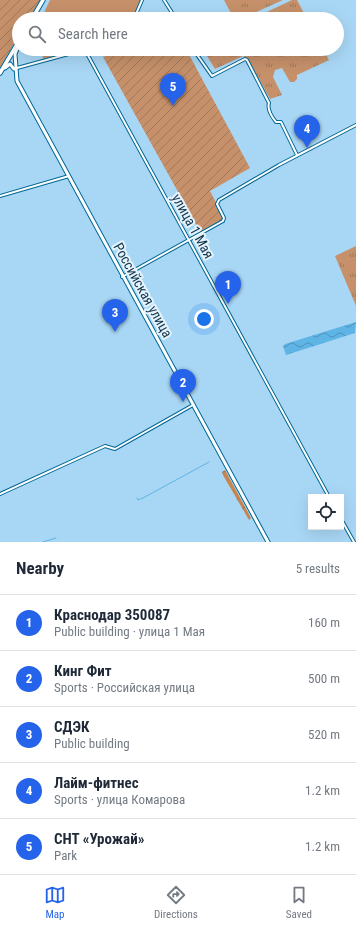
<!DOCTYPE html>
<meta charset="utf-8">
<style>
:root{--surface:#fff;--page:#f2f2f3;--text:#1f2937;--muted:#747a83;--line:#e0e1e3;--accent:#2563eb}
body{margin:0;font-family:"Roboto Condensed",sans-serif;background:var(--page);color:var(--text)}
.controls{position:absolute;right:12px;bottom:12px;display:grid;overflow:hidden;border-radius:0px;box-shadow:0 4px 16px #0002}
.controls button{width:36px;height:36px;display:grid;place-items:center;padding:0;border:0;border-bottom:1px solid var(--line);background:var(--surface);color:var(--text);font:20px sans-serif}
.you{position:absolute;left:204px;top:319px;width:14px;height:14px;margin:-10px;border:3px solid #fff;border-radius:50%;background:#1a73e8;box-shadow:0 0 0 6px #1a73e833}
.badge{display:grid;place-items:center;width:26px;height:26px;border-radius:50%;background:var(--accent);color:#fff;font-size:13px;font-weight:700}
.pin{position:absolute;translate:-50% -33px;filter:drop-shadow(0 1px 2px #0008)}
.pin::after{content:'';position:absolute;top:21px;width:14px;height:12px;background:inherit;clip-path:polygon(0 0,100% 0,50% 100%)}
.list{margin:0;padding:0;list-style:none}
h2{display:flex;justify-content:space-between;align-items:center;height:52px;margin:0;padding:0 16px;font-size:17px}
h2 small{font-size:13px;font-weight:400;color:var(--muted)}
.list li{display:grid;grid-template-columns:26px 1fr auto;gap:12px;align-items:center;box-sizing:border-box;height:56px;padding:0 16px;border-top:1px solid var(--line)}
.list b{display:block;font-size:15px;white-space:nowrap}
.list p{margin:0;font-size:13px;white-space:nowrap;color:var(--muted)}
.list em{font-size:13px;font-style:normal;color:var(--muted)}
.icon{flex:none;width:22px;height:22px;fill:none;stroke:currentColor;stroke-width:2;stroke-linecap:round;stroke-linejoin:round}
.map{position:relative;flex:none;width:356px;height:542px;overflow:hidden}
.search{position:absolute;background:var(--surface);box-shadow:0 4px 16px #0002;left:12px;right:12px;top:12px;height:44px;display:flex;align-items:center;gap:10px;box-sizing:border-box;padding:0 14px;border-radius:22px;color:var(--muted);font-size:15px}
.sheet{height:332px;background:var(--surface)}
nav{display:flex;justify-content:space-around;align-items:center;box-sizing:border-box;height:56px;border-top:1px solid var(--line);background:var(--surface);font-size:11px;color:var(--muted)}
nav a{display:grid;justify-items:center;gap:2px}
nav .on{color:var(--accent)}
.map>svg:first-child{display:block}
.grass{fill:url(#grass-tufts)}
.forest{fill:url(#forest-crowns)}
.garden{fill:url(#garden-furrows)}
.pitch{fill:#c6916a}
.water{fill:url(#water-waves)}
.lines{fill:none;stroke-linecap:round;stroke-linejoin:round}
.stream{stroke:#5fb4e6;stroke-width:1}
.minor-casing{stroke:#006896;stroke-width:4}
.major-casing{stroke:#006896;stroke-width:5}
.highway-casing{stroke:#006896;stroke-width:5.5}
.minor{stroke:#fff;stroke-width:2}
.major{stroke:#fff;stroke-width:3}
.highway{stroke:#fff;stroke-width:3.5}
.labels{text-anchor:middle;stroke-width:4;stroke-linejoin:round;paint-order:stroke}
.street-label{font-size:14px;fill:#13364a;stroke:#e4f3fe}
</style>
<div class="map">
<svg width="356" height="542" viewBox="0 0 356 542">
<defs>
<pattern id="grass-tufts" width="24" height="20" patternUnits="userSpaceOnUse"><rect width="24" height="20" fill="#c6916a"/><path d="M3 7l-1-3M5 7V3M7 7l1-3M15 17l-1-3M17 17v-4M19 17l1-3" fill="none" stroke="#a07759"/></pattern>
<pattern id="forest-crowns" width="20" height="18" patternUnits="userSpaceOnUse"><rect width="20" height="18" fill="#c8834e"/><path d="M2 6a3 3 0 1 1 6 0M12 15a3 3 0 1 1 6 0" fill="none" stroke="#a16c43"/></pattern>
<pattern id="garden-furrows" width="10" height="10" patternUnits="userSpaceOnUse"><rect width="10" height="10" fill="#c6916a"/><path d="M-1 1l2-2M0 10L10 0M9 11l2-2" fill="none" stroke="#a07759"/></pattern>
<pattern id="water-waves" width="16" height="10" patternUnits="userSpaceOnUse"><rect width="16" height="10" fill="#5fb4e6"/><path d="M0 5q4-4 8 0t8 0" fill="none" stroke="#4d93bc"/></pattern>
</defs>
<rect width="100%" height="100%" fill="#a8d7f5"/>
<g class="grass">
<path d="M 224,0 L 283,0 L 241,19 L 234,19 Z"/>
<path d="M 292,0 L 297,0 L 307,19 L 252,19 Z"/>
<path d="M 208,49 L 323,49 L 329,60 L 297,75 L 297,79 L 294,82 L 290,82 L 282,68 L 275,70 L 273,77 L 282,95 L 270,99 L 248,59 L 243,56 L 215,69 L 204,51 Z"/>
<path d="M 356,246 L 356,306 L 335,256 Z"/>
</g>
<path class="forest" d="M 225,470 L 251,518 L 249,520 L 223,475 L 222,472 Z"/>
<g class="garden">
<path d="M 0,0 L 41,0 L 28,19 L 19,19 L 19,35 L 0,68 Z"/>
<path d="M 126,49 L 186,49 L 250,168 L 210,191 L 224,218 L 223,221 L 201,233 L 103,57 Z"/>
</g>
<g class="pitch">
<path d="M 50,0 L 141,0 L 135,12 L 129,12 L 120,19 L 41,19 Z"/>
<path d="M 42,49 L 79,49 L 43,59 Z"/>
</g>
<path class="water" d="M 356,322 L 355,333 L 286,355 L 283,346 L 285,344 Z"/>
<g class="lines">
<g class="stream">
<path d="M 137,498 L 138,500 L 143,498 L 209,462"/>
<path d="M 43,542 L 56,538"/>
</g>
<g class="minor-casing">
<g id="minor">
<path d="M 164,0 L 176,19"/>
<path d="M 134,19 L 142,0"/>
<path d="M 193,49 L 212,76 L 245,59 L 247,60 L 269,103 C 267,109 272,117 276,122 L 281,122 L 297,155"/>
<path d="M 85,50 L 329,497"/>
<path d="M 17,68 L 87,49"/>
<path d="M 0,196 L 69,176"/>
<path d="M 122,277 L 223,221 L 224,218 L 217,204 L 219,200 L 279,165 L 356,125"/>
<path d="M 0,494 L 105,446 L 115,449 L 193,405"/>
<path d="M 341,519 L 354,542"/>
</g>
</g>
<g class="major-casing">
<g id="major">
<path d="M 19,44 L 15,54 L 17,81 L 268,542"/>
<path d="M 5,68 L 10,64 L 14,69"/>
</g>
</g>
<g class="highway-casing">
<g id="highway">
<path d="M 32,19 L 43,0"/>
<path d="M 0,73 L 19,41"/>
</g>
</g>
<use href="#minor" class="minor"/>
<use href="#major" class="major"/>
<use href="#highway" class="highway"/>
</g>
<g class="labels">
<g class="street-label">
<text transform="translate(193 226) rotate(61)" y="5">улица 1 Мая</text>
<text transform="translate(143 290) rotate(61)" y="5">Российская улица</text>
</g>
</g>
</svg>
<div class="controls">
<button><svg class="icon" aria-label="locate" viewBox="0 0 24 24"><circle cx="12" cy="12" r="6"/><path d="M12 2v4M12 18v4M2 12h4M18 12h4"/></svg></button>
</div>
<div class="you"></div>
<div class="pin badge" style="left:228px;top:304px">1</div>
<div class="pin badge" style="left:183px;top:402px">2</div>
<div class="pin badge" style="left:115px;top:332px">3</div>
<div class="pin badge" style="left:307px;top:148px">4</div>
<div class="pin badge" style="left:173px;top:106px">5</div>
<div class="search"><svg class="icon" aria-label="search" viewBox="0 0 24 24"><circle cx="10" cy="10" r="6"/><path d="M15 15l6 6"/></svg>Search here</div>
</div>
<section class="sheet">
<h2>Nearby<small>5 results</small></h2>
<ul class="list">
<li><span class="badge">1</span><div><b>Краснодар 350087</b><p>Public building · улица 1 Мая</p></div><em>160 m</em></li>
<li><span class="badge">2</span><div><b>Кинг Фит</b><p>Sports · Российская улица</p></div><em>500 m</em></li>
<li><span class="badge">3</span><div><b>СДЭК</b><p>Public building</p></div><em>520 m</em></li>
<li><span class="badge">4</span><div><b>Лайм-фитнес</b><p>Sports · улица Комарова</p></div><em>1.2 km</em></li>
<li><span class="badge">5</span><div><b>СНТ «Урожай»</b><p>Park</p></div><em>1.2 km</em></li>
</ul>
</section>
<nav>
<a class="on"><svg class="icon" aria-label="map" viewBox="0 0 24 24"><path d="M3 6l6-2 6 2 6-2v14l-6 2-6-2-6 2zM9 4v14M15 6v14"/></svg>Map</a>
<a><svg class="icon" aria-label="directions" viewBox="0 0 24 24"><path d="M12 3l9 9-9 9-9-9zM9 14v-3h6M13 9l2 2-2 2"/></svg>Directions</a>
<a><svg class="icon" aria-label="saved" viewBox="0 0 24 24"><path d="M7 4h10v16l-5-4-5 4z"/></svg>Saved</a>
</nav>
